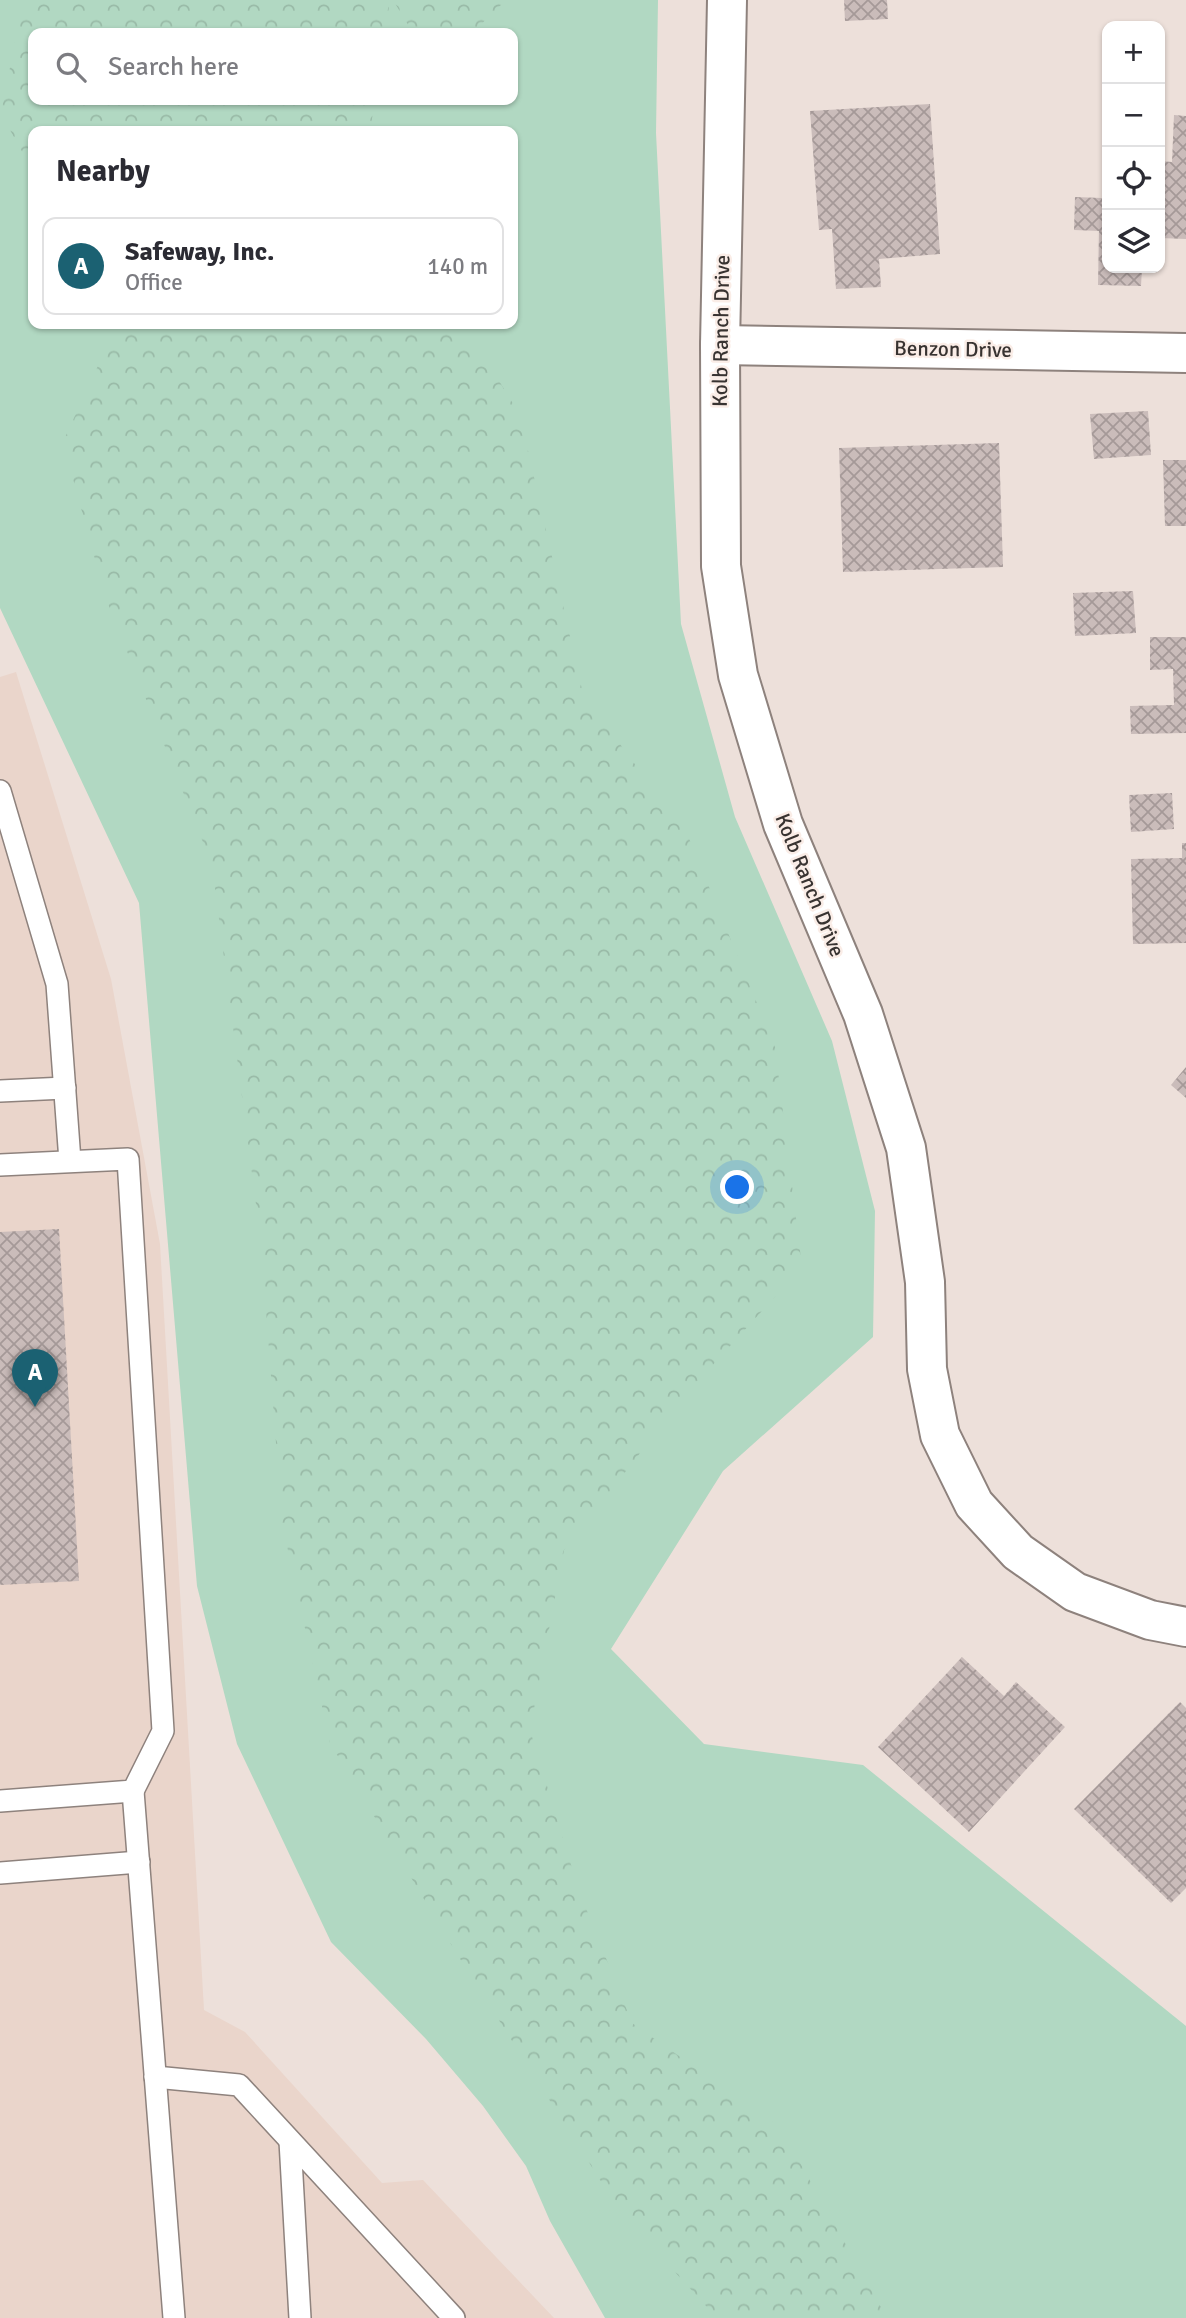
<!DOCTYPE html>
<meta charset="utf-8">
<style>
:root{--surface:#fff;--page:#f7f7f7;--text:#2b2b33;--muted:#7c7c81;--line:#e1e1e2;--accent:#1b6172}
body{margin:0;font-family:Signika,sans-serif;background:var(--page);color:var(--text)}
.controls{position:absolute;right:21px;top:21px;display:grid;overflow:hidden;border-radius:14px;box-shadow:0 2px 5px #0004}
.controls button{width:63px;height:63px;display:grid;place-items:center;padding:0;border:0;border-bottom:2px solid var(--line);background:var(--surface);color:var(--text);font:35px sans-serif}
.you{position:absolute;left:738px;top:1188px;width:24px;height:24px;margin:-18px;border:5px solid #fff;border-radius:50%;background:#1a73e8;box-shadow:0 0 0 10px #1a73e833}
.badge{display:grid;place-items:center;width:46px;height:46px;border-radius:50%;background:var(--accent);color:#fff;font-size:23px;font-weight:700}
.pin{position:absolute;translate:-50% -58px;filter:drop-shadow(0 2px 4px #0008)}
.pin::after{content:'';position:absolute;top:37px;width:24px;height:21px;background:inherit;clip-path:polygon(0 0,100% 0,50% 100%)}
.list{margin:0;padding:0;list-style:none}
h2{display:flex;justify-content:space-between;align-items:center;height:91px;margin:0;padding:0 28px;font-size:30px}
h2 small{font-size:23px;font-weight:400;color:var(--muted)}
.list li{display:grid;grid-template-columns:46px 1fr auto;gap:21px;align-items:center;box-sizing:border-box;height:98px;margin:0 14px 14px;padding:0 14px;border:2px solid var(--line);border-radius:14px}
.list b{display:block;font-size:26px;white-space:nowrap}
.list p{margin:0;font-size:23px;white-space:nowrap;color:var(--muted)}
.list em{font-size:23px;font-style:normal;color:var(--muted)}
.icon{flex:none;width:38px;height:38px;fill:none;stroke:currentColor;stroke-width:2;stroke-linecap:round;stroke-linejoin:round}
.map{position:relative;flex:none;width:1186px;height:2318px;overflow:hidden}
.search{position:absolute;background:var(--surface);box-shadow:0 2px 5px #0004;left:28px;top:28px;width:490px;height:77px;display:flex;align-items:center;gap:18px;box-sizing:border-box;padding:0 24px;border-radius:14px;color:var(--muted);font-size:26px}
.panel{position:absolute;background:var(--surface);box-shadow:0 2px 5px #0004;left:28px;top:126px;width:490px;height:203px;border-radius:14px}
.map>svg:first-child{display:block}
.built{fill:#ead5cb}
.grass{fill:#b1d8c2;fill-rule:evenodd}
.forest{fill:url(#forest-crowns)}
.building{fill:url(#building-cross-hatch)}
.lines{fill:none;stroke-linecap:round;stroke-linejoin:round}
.lane-casing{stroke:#8e827d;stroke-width:24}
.street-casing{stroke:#8e827d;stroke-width:42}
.lane{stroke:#fff;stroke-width:21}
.street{stroke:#fff;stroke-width:38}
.labels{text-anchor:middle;stroke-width:5;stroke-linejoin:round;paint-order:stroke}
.street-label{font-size:21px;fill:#383331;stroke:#faede7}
</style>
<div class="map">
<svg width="1186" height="2318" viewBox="0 0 1186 2318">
<defs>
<pattern id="forest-crowns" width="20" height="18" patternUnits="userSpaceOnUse" patternTransform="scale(1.75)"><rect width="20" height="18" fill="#b1d8c2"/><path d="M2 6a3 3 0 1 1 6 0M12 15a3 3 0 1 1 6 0" fill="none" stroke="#99baa7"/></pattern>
<pattern id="building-cross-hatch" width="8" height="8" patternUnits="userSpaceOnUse" patternTransform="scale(1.75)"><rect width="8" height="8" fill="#cabcba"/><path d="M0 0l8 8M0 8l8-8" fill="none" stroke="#a59998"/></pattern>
</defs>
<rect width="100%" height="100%" fill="#ede0da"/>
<path class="built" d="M 16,672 L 111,979 L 160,1244 L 204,2010 L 245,2032 L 382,2183 L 423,2180 L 554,2318 L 0,2318 L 0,677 Z"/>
<path class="grass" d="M 0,0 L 658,0 L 656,133 L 681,624 L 735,817 L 832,1041 L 875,1211 L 873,1337 L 723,1471 L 611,1649 L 704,1744 L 863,1765 L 1186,2026 L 1186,2318 L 605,2318 L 550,2221 L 526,2166 L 483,2106 L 426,2039 L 331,1942 L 237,1744 L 197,1586 L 139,903 L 0,608 ZM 33,33 L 513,33 L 513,100 L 33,100 ZM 33,131 L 513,131 L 513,324 L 33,324 Z"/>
<g class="forest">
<path d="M 23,0 L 390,0 L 385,33 L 33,33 L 33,100 L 375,100 L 370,131 L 33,131 L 33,171 L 1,114 Z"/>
<path d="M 393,0 L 506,0 L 472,33 L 413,33 Z"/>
<path d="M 117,324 L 464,324 L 520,415 L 583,694 L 688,836 L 775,1047 L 802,1267 L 688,1392 L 564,1550 L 530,1730 L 579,1891 L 632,2023 L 780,2127 L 887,2318 L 717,2318 L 621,2213 L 457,1954 L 330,1743 L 282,1523 L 261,1243 L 212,865 L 105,596 L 63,442 Z"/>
</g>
<g class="building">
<path d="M 844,0 L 887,0 L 888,19 L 845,21 Z"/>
<path d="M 930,104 L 940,254 L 879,259 L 881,287 L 836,289 L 832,229 L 819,230 L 810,111 Z"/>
<path d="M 1174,115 L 1186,116 L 1186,239 L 1160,238 L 1160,161 L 1172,162 Z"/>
<path d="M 1103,135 L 1107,136 L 1107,268 L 1142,268 L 1141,286 L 1098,285 L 1099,231 L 1074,230 L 1075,197 L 1102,198 Z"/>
<path d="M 1148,411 L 1151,455 L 1094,459 L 1090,414 Z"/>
<path d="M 999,443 L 1003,567 L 843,572 L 839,448 Z"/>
<path d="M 1163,460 L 1186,460 L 1186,526 L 1165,526 Z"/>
<path d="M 1133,591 L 1136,633 L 1075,636 L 1073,593 Z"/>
<path d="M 1150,637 L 1186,637 L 1186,733 L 1131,734 L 1130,706 L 1174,705 L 1173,669 L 1150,670 Z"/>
<path d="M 1172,793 L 1174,829 L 1131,832 L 1129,795 Z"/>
<path d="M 1182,843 L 1186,843 L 1186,943 L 1133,944 L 1131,859 L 1182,858 Z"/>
<path d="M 1186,1067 L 1186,1098 L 1171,1085 Z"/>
<path d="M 59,1229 L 79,1581 L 0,1585 L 0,1232 Z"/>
<path d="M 962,1657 L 1004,1696 L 1016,1682 L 1065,1727 L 969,1832 L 878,1747 Z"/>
<path d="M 1180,1702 L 1186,1708 L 1186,1888 L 1171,1903 L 1074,1809 Z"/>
</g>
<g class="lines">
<g class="lane-casing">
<g id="lane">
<path d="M 0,791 L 57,984 L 70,1161"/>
<path d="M 0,1091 L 65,1088"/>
<path d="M 0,1165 L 128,1159 L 163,1731 L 133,1791 L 0,1801"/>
<path d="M 133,1791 L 174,2318"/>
<path d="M 0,1873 L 139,1862"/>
<path d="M 155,2077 L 239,2085 L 454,2318"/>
<path d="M 290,2141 L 300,2318"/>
</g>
</g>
<g class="street-casing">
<g id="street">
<path d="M 727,0 L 720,345 L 721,566 L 738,675 L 783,824 L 863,1014 L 906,1148 L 925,1282 L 927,1369 L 940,1435 L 974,1504 L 1018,1552 L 1075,1592 L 1150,1620 L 1186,1627"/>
<path d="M 720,345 L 1186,353"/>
</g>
</g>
<use href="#lane" class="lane"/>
<use href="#street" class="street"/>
</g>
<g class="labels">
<g class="street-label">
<text transform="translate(721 331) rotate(-89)" y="7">Kolb Ranch Drive</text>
<text transform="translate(953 349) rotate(1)" y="7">Benzon Drive</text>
<text transform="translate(810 885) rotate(68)" y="7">Kolb Ranch Drive</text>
</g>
</g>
</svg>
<div class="controls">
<button>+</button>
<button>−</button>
<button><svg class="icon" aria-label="locate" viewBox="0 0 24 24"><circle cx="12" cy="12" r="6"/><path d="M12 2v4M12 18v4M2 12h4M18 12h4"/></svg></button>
<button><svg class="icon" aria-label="layers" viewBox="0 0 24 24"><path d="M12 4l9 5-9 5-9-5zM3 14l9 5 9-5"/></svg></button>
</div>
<div class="you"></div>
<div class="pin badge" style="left:35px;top:1407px">A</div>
<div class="search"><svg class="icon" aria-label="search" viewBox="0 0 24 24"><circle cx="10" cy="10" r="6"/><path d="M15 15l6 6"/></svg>Search here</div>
<section class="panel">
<h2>Nearby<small></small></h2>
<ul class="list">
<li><span class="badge">A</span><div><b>Safeway, Inc.</b><p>Office</p></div><em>140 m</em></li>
</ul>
</section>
</div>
